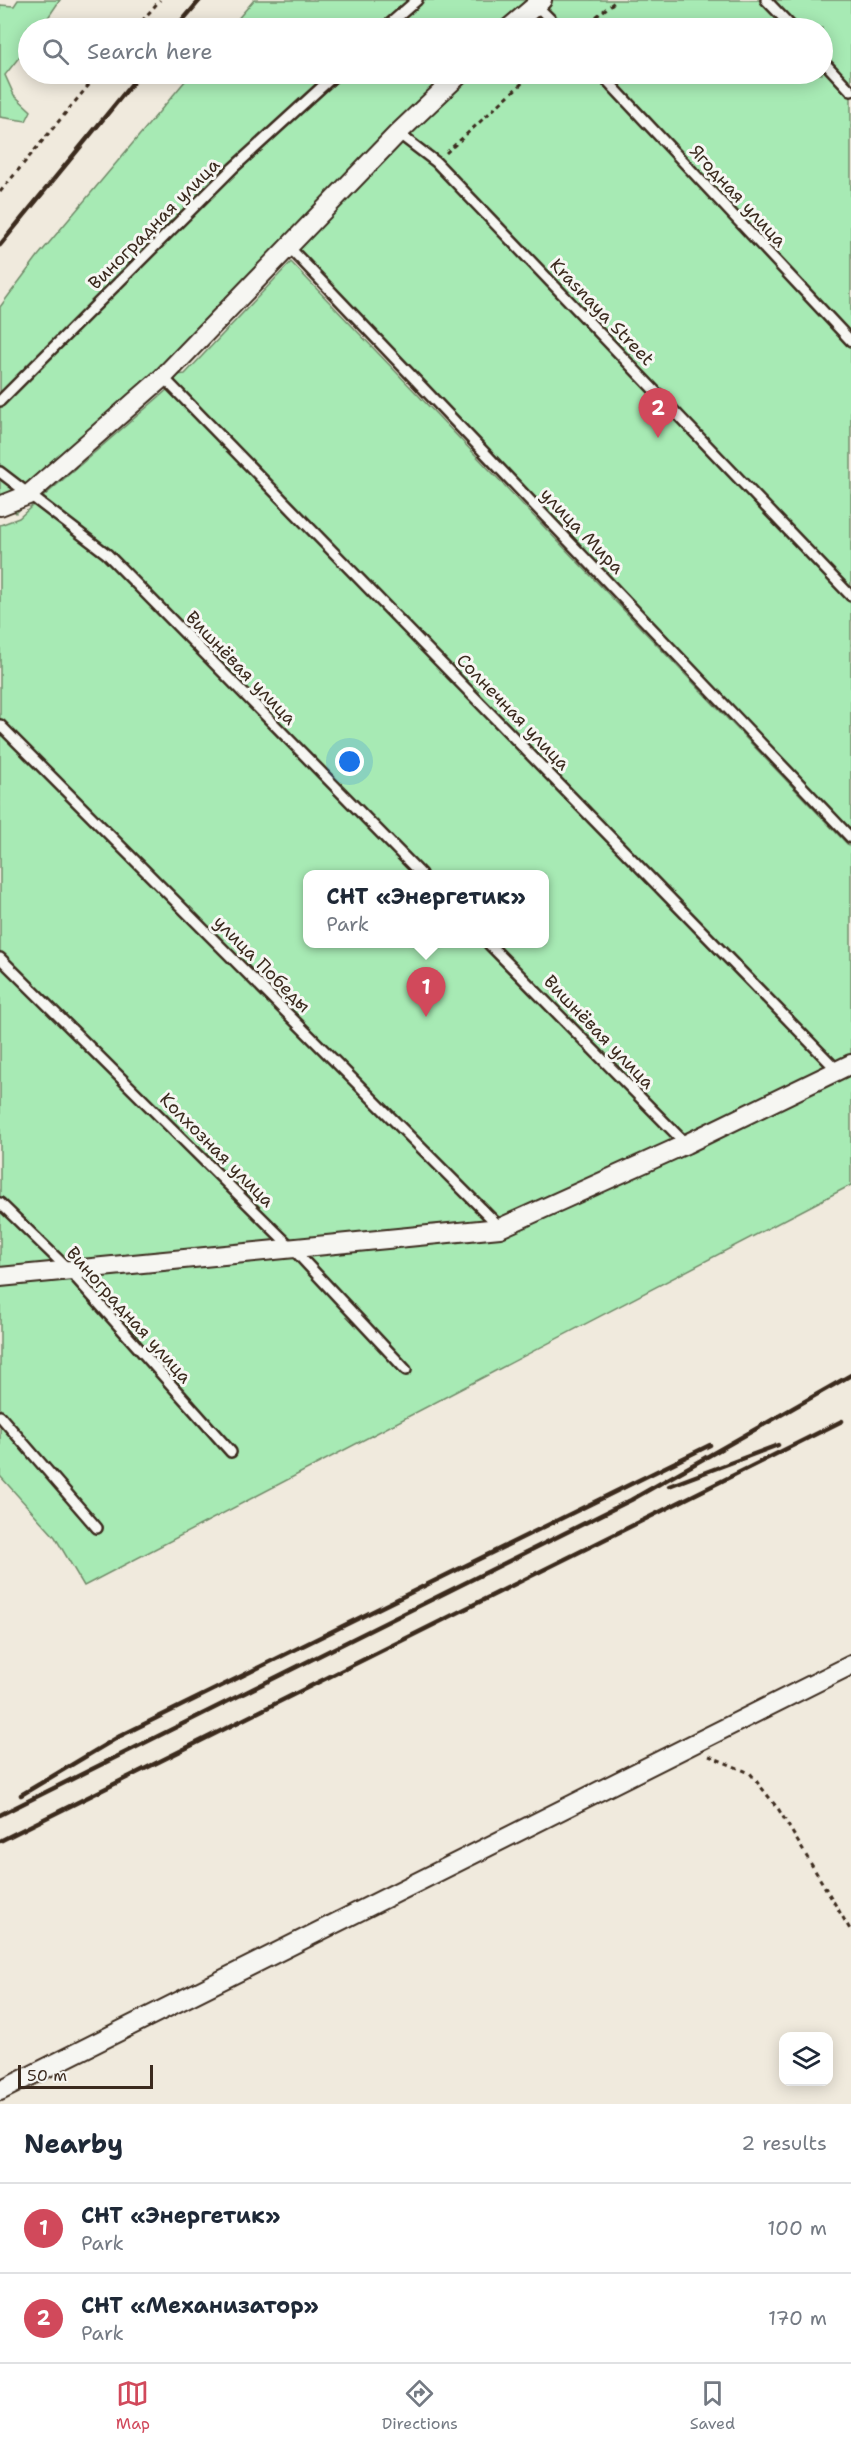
<!DOCTYPE html>
<meta charset="utf-8">
<style>
:root{--surface:#fff;--page:#f2f2f3;--text:#1f2937;--muted:#747a83;--line:#e0e1e3;--accent:#d1495b}
body{margin:0;font-family:"Shantell Sans",sans-serif;background:var(--page);color:var(--text)}
.controls{position:absolute;right:18px;bottom:18px;display:grid;overflow:hidden;border-radius:12px;box-shadow:0 3px 15px #0003}
.controls button{width:54px;height:54px;display:grid;place-items:center;padding:0;border:0;border-bottom:2px solid var(--line);background:var(--surface);color:var(--text);font:30px sans-serif}
.scale{position:absolute;left:18px;bottom:15px;width:135px;box-sizing:border-box;padding-left:6px;border:3px solid #3b2a1e;border-top:0;font-size:16px;line-height:21px;white-space:nowrap;color:#3b2a1e;-webkit-text-stroke:4px #f6f6f2;paint-order:stroke}
.you{position:absolute;left:350px;top:762px;width:21px;height:21px;margin:-15px;border:4px solid #fff;border-radius:50%;background:#1a73e8;box-shadow:0 0 0 9px #1a73e833}
.badge{display:grid;place-items:center;width:39px;height:39px;border-radius:50%;background:var(--accent);color:#fff;font-size:20px;font-weight:700}
.pin{position:absolute;translate:-50% -50px;filter:drop-shadow(0 2px 3px #0008)}
.pin::after{content:'';position:absolute;top:32px;width:21px;height:18px;background:inherit;clip-path:polygon(0 0,100% 0,50% 100%)}
.popup{position:absolute;left:303px;top:870px;width:246px;height:78px;box-sizing:border-box;display:grid;place-content:center;border-radius:12px;background:var(--surface);filter:drop-shadow(0 2px 4px #0005);font-size:20px;white-space:nowrap;color:var(--muted)}
.popup b{font-size:22px;color:var(--text)}
.popup::after{content:'';position:absolute;left:50%;top:100%;margin-left:-12px;border:12px solid transparent;border-top-color:var(--surface)}
.list{margin:0;padding:0;list-style:none}
h2{display:flex;justify-content:space-between;align-items:center;height:78px;margin:0;padding:0 24px;font-size:26px}
h2 small{font-size:20px;font-weight:400;color:var(--muted)}
.list li{display:grid;grid-template-columns:39px 1fr auto;gap:18px;align-items:center;box-sizing:border-box;height:90px;padding:0 24px;border-top:2px solid var(--line)}
.list b{display:block;font-size:22px;white-space:nowrap}
.list p{margin:0;font-size:20px;white-space:nowrap;color:var(--muted)}
.list em{font-size:20px;font-style:normal;color:var(--muted)}
.icon{flex:none;width:33px;height:33px;fill:none;stroke:currentColor;stroke-width:2;stroke-linecap:round;stroke-linejoin:round}
.map{position:relative;flex:none;width:851px;height:2104px;overflow:hidden}
.search{position:absolute;background:var(--surface);box-shadow:0 3px 15px #0003;left:18px;right:18px;top:18px;height:66px;display:flex;align-items:center;gap:15px;box-sizing:border-box;padding:0 21px;border-radius:33px;color:var(--muted);font-size:22px}
.sheet{height:258px;background:var(--surface)}
nav{display:flex;justify-content:space-around;align-items:center;box-sizing:border-box;height:84px;border-top:2px solid var(--line);background:var(--surface);font-size:16px;color:var(--muted)}
nav a{display:grid;justify-items:center;gap:3px}
nav .on{color:var(--accent)}
.map>svg:first-child{display:block}
.green{fill:#a7eab4;stroke:#718a69;stroke-width:1.5;fill-rule:evenodd}
.lines{fill:none;stroke-linecap:round;stroke-linejoin:round}
.service-casing{stroke:#3b2a1e;stroke-width:14}
.minor-casing{stroke:#3b2a1e;stroke-width:22}
.path{stroke:#3b2a1e;stroke-width:3;stroke-dasharray:4.5 4.5;stroke-linecap:butt}
.service{stroke:#f6f6f2;stroke-width:9}
.minor{stroke:#f6f6f2;stroke-width:18}
.rail{stroke:#3b2a1e;stroke-width:4.5}
.labels{text-anchor:middle;stroke-width:6;stroke-linejoin:round;paint-order:stroke}
.street-label{font-size:18px;fill:#3b2a1e;stroke:#f6f6f2}
</style>
<div class="map">
<svg width="851" height="2104" viewBox="0 0 851 2104">
<rect width="100%" height="100%" fill="#f0eadd"/>
<filter id="ink" filterUnits="userSpaceOnUse"><feTurbulence type="fractalNoise" baseFrequency=".0167" numOctaves="2"/><feDisplacementMap in="SourceGraphic" scale="12" xChannelSelector="R" yChannelSelector="G"/><feConvolveMatrix kernelMatrix="1 2 1 2 8 2 1 2 1" color-interpolation-filters="sRGB"/></filter>
<g filter="url(#ink)">
<g class="green">
<path d="M 18,0 L 60,0 L 41,28 L 28,28 L 28,46 L 5,75 L 14,95 L 31,111 L 26,121 L 0,117 L 0,5 L 14,6 Z"/>
<path d="M 254,0 L 851,0 L 851,843 L 325,290 L 290,256 L 167,376 L 185,374 L 291,262 L 851,848 L 851,1185 L 84,1586 L 55,1537 L 0,1476 L 0,525 L 19,518 L 32,506 L 29,497 L 27,503 L 16,513 L 0,497 L 0,307 L 38,256 L 191,74 L 822,74 L 822,28 L 230,28 ZM 166,383 L 168,389 L 44,496 L 31,495 ZM 308,874 L 544,874 L 544,944 L 308,944 Z"/>
</g>
<g class="lines">
<g class="service-casing">
<g id="service">
<path d="M 766,0 L 793,28"/>
<path d="M 536,5 L 559,28"/>
<path d="M 385,28 L 417,0"/>
<path d="M 822,60 L 851,91"/>
<path d="M 601,74 L 851,341"/>
<path d="M 398,133 L 436,162 L 851,596"/>
<path d="M 289,247 L 851,838"/>
<path d="M 163,377 L 838,1071"/>
<path d="M 0,401 L 233,168 L 336,74"/>
<path d="M 0,472 L 107,554 L 421,874"/>
<path d="M 0,725 L 500,1227"/>
<path d="M 489,944 L 686,1144"/>
<path d="M 0,958 L 292,1248 L 406,1370"/>
<path d="M 0,1203 L 69,1270 L 231,1452"/>
<path d="M 0,1416 L 97,1528"/>
</g>
</g>
<g class="minor-casing">
<g id="minor">
<path d="M 509,28 L 542,0"/>
<path d="M 0,506 L 28,495 L 163,377 L 398,133 L 460,74"/>
<path d="M 0,1277 L 500,1228 L 686,1144 L 851,1064"/>
<path d="M 0,2091 L 851,1665"/>
</g>
</g>
<g class="path">
<path d="M 136,28 L 160,0"/>
<path d="M 582,28 L 617,0"/>
<path d="M 446,153 L 532,74"/>
<path d="M 0,192 L 98,74"/>
<path d="M 709,1756 L 750,1773 L 779,1810 L 851,1931"/>
</g>
<use href="#service" class="service"/>
<use href="#minor" class="minor"/>
<g class="rail">
<path d="M 176,28 L 200,0"/>
<path d="M 0,245 L 140,74"/>
<path d="M 669,1486 L 778,1445"/>
<path d="M 21,1795 L 120,1736 L 710,1445"/>
<path d="M 0,1815 L 631,1500 L 851,1375"/>
<path d="M 0,1841 L 842,1421"/>
</g>
</g>
</g>
<g class="labels">
<g class="street-label">
<text transform="translate(738 196) rotate(47)" y="6">Ягодная улица</text>
<text transform="translate(154 224) rotate(-45)" y="6">Виноградная улица</text>
<text transform="translate(602 312) rotate(46)" y="6">Krasnaya Street</text>
<text transform="translate(582 531) rotate(46)" y="6">улица Мира</text>
<text transform="translate(241 668) rotate(46)" y="6">Вишнёвая улица</text>
<text transform="translate(513 712) rotate(46)" y="6">Солнечная улица</text>
<text transform="translate(262 964) rotate(45)" y="6">улица Победы</text>
<text transform="translate(599 1032) rotate(46)" y="6">Вишнёвая улица</text>
<text transform="translate(217 1150) rotate(45)" y="6">Колхозная улица</text>
<text transform="translate(129 1315) rotate(48)" y="6">Виноградная улица</text>
</g>
</g>
</svg>
<div class="controls">
<button><svg class="icon" aria-label="layers" viewBox="0 0 24 24"><path d="M12 4l9 5-9 5-9-5zM3 14l9 5 9-5"/></svg></button>
</div>
<div class="scale">50 m</div>
<div class="you"></div>
<div class="pin badge" style="left:426px;top:1017px">1</div>
<div class="popup"><b>СНТ «Энергетик»</b>Park</div>
<div class="pin badge" style="left:658px;top:438px">2</div>
<div class="search"><svg class="icon" aria-label="search" viewBox="0 0 24 24"><circle cx="10" cy="10" r="6"/><path d="M15 15l6 6"/></svg>Search here</div>
</div>
<section class="sheet">
<h2>Nearby<small>2 results</small></h2>
<ul class="list">
<li><span class="badge">1</span><div><b>СНТ «Энергетик»</b><p>Park</p></div><em>100 m</em></li>
<li><span class="badge">2</span><div><b>СНТ «Механизатор»</b><p>Park</p></div><em>170 m</em></li>
</ul>
</section>
<nav>
<a class="on"><svg class="icon" aria-label="map" viewBox="0 0 24 24"><path d="M3 6l6-2 6 2 6-2v14l-6 2-6-2-6 2zM9 4v14M15 6v14"/></svg>Map</a>
<a><svg class="icon" aria-label="directions" viewBox="0 0 24 24"><path d="M12 3l9 9-9 9-9-9zM9 14v-3h6M13 9l2 2-2 2"/></svg>Directions</a>
<a><svg class="icon" aria-label="saved" viewBox="0 0 24 24"><path d="M7 4h10v16l-5-4-5 4z"/></svg>Saved</a>
</nav>
